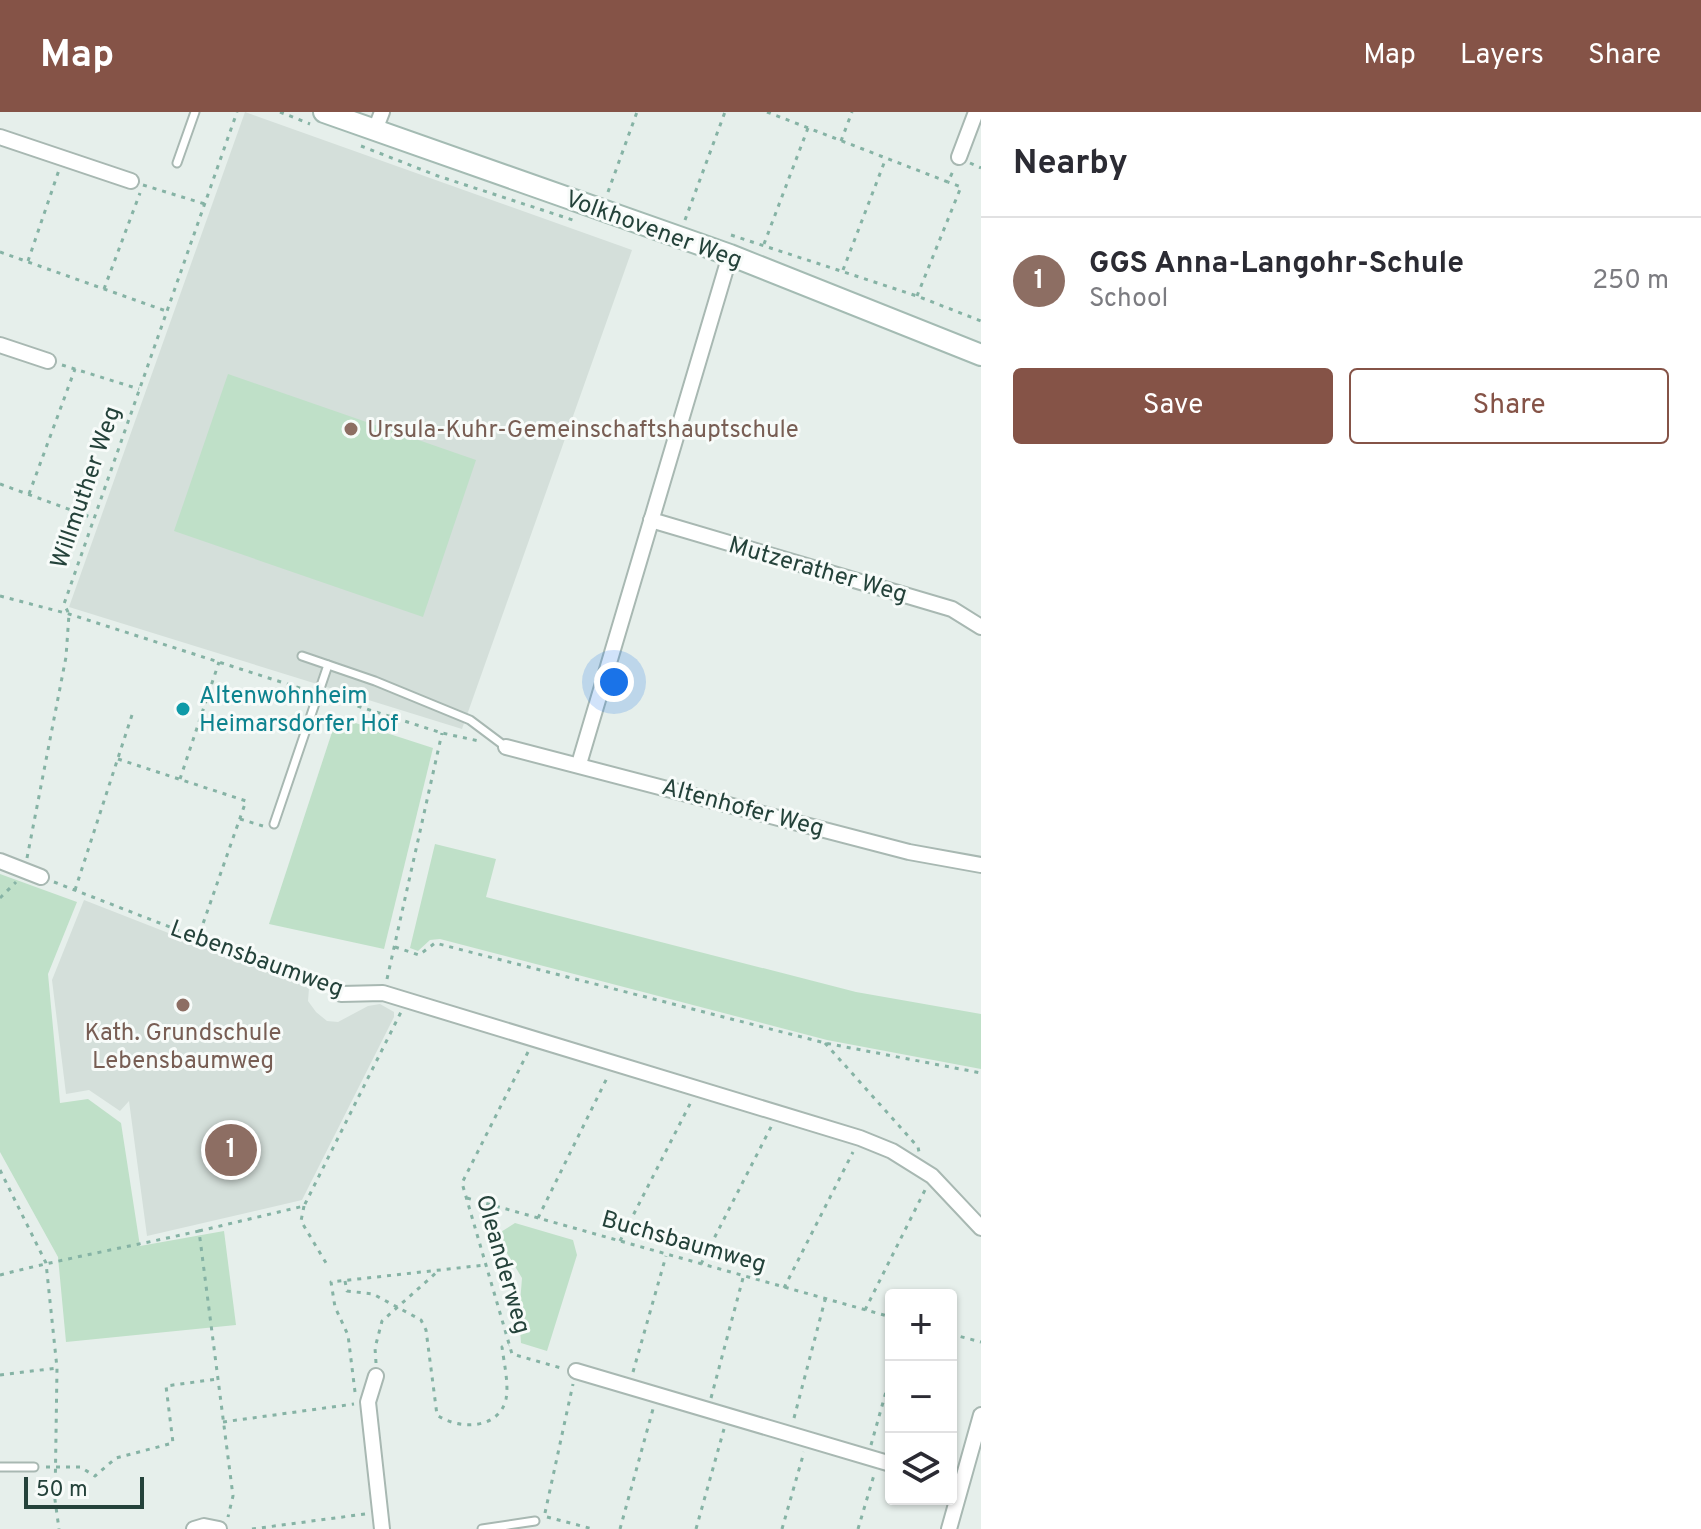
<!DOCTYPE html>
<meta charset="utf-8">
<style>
:root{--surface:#fff;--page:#f7f7f7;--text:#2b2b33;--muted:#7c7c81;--line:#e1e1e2;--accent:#855347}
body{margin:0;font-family:Overpass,sans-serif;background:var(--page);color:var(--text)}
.controls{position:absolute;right:24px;bottom:24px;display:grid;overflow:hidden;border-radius:8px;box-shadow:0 2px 6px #0004}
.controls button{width:72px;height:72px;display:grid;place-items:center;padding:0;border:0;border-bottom:2px solid var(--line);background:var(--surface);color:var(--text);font:40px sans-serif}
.scale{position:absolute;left:24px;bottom:20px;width:120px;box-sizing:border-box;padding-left:8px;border:4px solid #24423a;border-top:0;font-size:22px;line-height:28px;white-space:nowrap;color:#24423a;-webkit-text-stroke:6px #f7fbf9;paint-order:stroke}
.you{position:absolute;left:614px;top:570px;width:28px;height:28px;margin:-20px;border:6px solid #fff;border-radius:50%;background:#1a73e8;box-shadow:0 0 0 12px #1a73e833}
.badge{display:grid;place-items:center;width:52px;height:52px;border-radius:50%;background:var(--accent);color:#fff;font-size:26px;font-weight:700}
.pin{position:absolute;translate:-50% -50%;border:4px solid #fff;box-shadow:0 2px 8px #0006}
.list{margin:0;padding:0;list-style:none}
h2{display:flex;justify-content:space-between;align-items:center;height:104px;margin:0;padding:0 32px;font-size:34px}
h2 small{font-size:26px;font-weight:400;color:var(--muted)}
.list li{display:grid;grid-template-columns:52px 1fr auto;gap:24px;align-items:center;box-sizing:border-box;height:128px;padding:0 32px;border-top:2px solid var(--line)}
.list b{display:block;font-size:30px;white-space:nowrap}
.list p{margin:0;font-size:26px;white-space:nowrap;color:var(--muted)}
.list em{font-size:26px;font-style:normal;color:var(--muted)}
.actions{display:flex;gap:16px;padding:24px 32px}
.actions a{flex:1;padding:18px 0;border:2px solid var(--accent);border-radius:8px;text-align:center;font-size:28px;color:var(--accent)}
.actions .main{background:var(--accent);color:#fff}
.icon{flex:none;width:44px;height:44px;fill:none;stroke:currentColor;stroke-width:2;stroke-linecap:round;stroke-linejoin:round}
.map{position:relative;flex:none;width:981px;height:1417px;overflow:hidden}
header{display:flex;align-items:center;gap:48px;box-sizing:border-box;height:112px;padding:0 40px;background:var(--accent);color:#fff}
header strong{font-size:38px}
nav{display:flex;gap:44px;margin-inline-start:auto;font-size:28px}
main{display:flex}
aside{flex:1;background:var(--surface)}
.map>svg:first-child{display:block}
.built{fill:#d4dfda}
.green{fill:#bfe0c8}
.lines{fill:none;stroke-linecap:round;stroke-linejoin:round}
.lane-casing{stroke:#a8b8b2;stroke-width:11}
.street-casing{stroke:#a8b8b2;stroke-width:18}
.secondary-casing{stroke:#a4bbb3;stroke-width:24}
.path{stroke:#86b3a5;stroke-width:3;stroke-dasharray:4 6;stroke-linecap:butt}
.lane{stroke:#fff;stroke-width:7}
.street{stroke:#fff;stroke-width:14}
.secondary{stroke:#fff;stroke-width:20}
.education-dot{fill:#8d6e63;stroke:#f7fbf9;stroke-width:3}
.culture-dot{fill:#0f9aa8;stroke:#f7fbf9;stroke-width:3}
.labels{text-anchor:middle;stroke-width:6;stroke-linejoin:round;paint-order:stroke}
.street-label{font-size:24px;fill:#24423a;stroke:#f7fbf9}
.education-label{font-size:24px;fill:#785e54;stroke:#f7fbf9;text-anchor:start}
.culture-label{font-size:24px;fill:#0d838f;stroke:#f7fbf9;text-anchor:start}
</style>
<header>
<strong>Map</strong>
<nav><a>Map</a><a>Layers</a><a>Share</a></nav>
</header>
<main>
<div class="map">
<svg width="981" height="1417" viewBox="0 0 981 1417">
<rect width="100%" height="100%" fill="#e6efeb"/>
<g class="built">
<path d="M 245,0 L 632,138 L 462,617 L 69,495 Z"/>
<path d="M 84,788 L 309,876 L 308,889 L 316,900 L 327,909 L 338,910 L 368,894 L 380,892 L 394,900 L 394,905 L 302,1088 L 147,1124 L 129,989 L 120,999 L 89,978 L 66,982 L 52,868 Z"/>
</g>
<g class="green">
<path d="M 228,262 L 476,348 L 423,505 L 174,419 Z"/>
<path d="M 337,605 L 433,636 L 384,837 L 269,812 Z"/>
<path d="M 435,732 L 496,747 L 486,785 L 856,880 L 981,902 L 981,957 L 827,928 L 440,827 L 430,828 L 418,839 L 410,836 Z"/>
<path d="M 0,762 L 77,790 L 48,862 L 60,991 L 88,987 L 121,1011 L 140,1134 L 224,1119 L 236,1213 L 66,1230 L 58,1145 L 0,1040 Z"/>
<path d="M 515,1111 L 573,1128 L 577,1143 L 547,1239 L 521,1231 L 519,1204 L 522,1166 L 496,1123 Z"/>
</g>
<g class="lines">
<g class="lane-casing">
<g id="lane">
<path d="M 177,51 L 195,0"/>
<path d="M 302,544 L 375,569 L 470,608 L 506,635"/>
<path d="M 274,712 L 328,553"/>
<path d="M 0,1355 L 34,1355"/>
<path d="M 482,1417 L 535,1409"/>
</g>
</g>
<g class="street-casing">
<g id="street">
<path d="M 375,18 L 382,0"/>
<path d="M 0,25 L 131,69"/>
<path d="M 959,45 L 976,0"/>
<path d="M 0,233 L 48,249"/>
<path d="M 651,408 L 952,497 L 981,515"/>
<path d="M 506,635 L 909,740 L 981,753"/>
<path d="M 579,652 L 730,143"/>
<path d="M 0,749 L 41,765"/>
<path d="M 341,882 L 383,881 L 860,1026 L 892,1039 L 932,1064 L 981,1116"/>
<path d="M 576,1259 L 891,1352"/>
<path d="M 376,1264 L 368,1290 L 382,1417"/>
<path d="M 194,1417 L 204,1414 L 219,1417"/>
<path d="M 949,1417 L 981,1303"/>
</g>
</g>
<g class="secondary-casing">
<path id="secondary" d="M 324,0 L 730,143 L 981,243"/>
</g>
<g class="path">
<path d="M 280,0 L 310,12"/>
<path d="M 767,0 L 948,70 L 954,57"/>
<path d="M 841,29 L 852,0"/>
<path d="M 361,34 L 438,64 L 576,109"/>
<path d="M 970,51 L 981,56"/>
<path d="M 143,73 L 205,92"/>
<path d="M 608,80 L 637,0"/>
<path d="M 685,108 L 725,0"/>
<path d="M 731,123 L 917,184 L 981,209"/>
<path d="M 764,132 L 808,16"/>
<path d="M 0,140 L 166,199"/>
<path d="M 28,149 L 59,58"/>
<path d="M 843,158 L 886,46"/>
<path d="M 104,177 L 140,81"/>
<path d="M 917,184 L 961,75 L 948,70"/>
<path d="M 62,253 L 139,277"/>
<path d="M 0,372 L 93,406"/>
<path d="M 29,382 L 75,257"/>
<path d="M 0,484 L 69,502 L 306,578"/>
<path d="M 329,585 L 442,621 L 479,629"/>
<path d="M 118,647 L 246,689 L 198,826"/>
<path d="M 180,667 L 219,550"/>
<path d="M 240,707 L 263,714"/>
<path d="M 27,746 L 66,545 L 69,502 L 64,492 L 237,0"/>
<path d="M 54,770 L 327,876"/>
<path d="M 75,778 L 132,603"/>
<path d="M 0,786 L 16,770"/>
<path d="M 395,835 L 419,843 L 435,831 L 825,931 L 981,961"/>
<path d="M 387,867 L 442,621"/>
<path d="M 825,931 L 918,1035 L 919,1040"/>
<path d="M 528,940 L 462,1071 L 512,1242 L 561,1256"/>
<path d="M 0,1058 L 46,1151 L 57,1256 L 55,1388 L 59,1417"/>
<path d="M 467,1086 L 891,1205"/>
<path d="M 304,1094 L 301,1109 L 329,1156"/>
<path d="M 538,1106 L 607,966"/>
<path d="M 199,1119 L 304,1094 L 401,900"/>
<path d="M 620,1129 L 691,990"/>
<path d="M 701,1152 L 772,1013"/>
<path d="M 0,1163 C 66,1146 133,1134 199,1119 L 233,1384 L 228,1405"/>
<path d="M 345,1169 L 347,1179 L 373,1182 L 421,1208 L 426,1218 L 437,1303 C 458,1318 499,1318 506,1287 C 509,1272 504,1251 502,1235 L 509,1233"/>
<path d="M 784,1176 L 853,1040"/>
<path d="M 865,1198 L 926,1076"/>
<path d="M 951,1222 L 981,1230"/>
<path d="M 376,1251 L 375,1236 L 382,1209 L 437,1160"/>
<path d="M 633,1260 L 666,1144"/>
<path d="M 0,1263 L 57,1256"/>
<path d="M 355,1280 L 348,1223 L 335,1195 L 331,1170 L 485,1153"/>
<path d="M 711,1286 L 743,1166"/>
<path d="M 794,1306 L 825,1188"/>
<path d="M 223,1310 L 354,1292"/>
<path d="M 871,1333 L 891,1262"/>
<path d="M 46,1355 L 80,1355 L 95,1364 L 116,1346 L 173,1331 L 166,1274 L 217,1267"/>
<path d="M 545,1401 L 573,1272"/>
<path d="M 547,1405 L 593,1417"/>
<path d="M 252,1417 L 365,1402"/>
<path d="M 620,1417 L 653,1297"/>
<path d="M 696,1417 L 724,1317"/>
<path d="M 782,1417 L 804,1340"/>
<path d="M 858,1417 L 874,1363"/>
</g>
<use href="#lane" class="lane"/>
<use href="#street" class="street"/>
<use href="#secondary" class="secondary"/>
</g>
<g class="education-dot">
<circle cx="351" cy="317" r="8"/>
<circle cx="183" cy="893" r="8"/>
</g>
<circle class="culture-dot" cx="183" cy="597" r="8"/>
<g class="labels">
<g class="street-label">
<text transform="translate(654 117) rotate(20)" y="8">Volkhovener Weg</text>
<text transform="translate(85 375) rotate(-71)" y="8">Willmuther Weg</text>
<text transform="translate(818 457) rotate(16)" y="8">Mutzerather Weg</text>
<text transform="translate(743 695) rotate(15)" y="8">Altenhofer Weg</text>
<text transform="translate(257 846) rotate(20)" y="8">Lebensbaumweg</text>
<text transform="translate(684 1129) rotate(16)" y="8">Buchsbaumweg</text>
<text transform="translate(504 1152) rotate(74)" y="8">Oleanderweg</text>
</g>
<g class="education-label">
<text x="367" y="325">Ursula-Kuhr-Gemeinschaftshauptschule</text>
<text x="183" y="928" text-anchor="middle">Kath. Grundschule<tspan x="183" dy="28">Lebensbaumweg</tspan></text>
</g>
<g class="culture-label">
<text x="199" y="591">Altenwohnheim<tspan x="199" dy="28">Heimarsdorfer Hof</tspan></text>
</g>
</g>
</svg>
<div class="controls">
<button>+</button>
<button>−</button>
<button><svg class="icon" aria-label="layers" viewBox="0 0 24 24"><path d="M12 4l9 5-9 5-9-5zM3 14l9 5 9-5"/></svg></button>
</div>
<div class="scale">50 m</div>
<div class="you"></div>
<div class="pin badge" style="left:231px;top:1038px;background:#8d6e63">1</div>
</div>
<aside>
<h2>Nearby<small></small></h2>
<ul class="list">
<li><span class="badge" style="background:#8d6e63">1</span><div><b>GGS Anna-Langohr-Schule</b><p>School</p></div><em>250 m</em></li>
</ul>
<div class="actions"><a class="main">Save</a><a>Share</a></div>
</aside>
</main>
